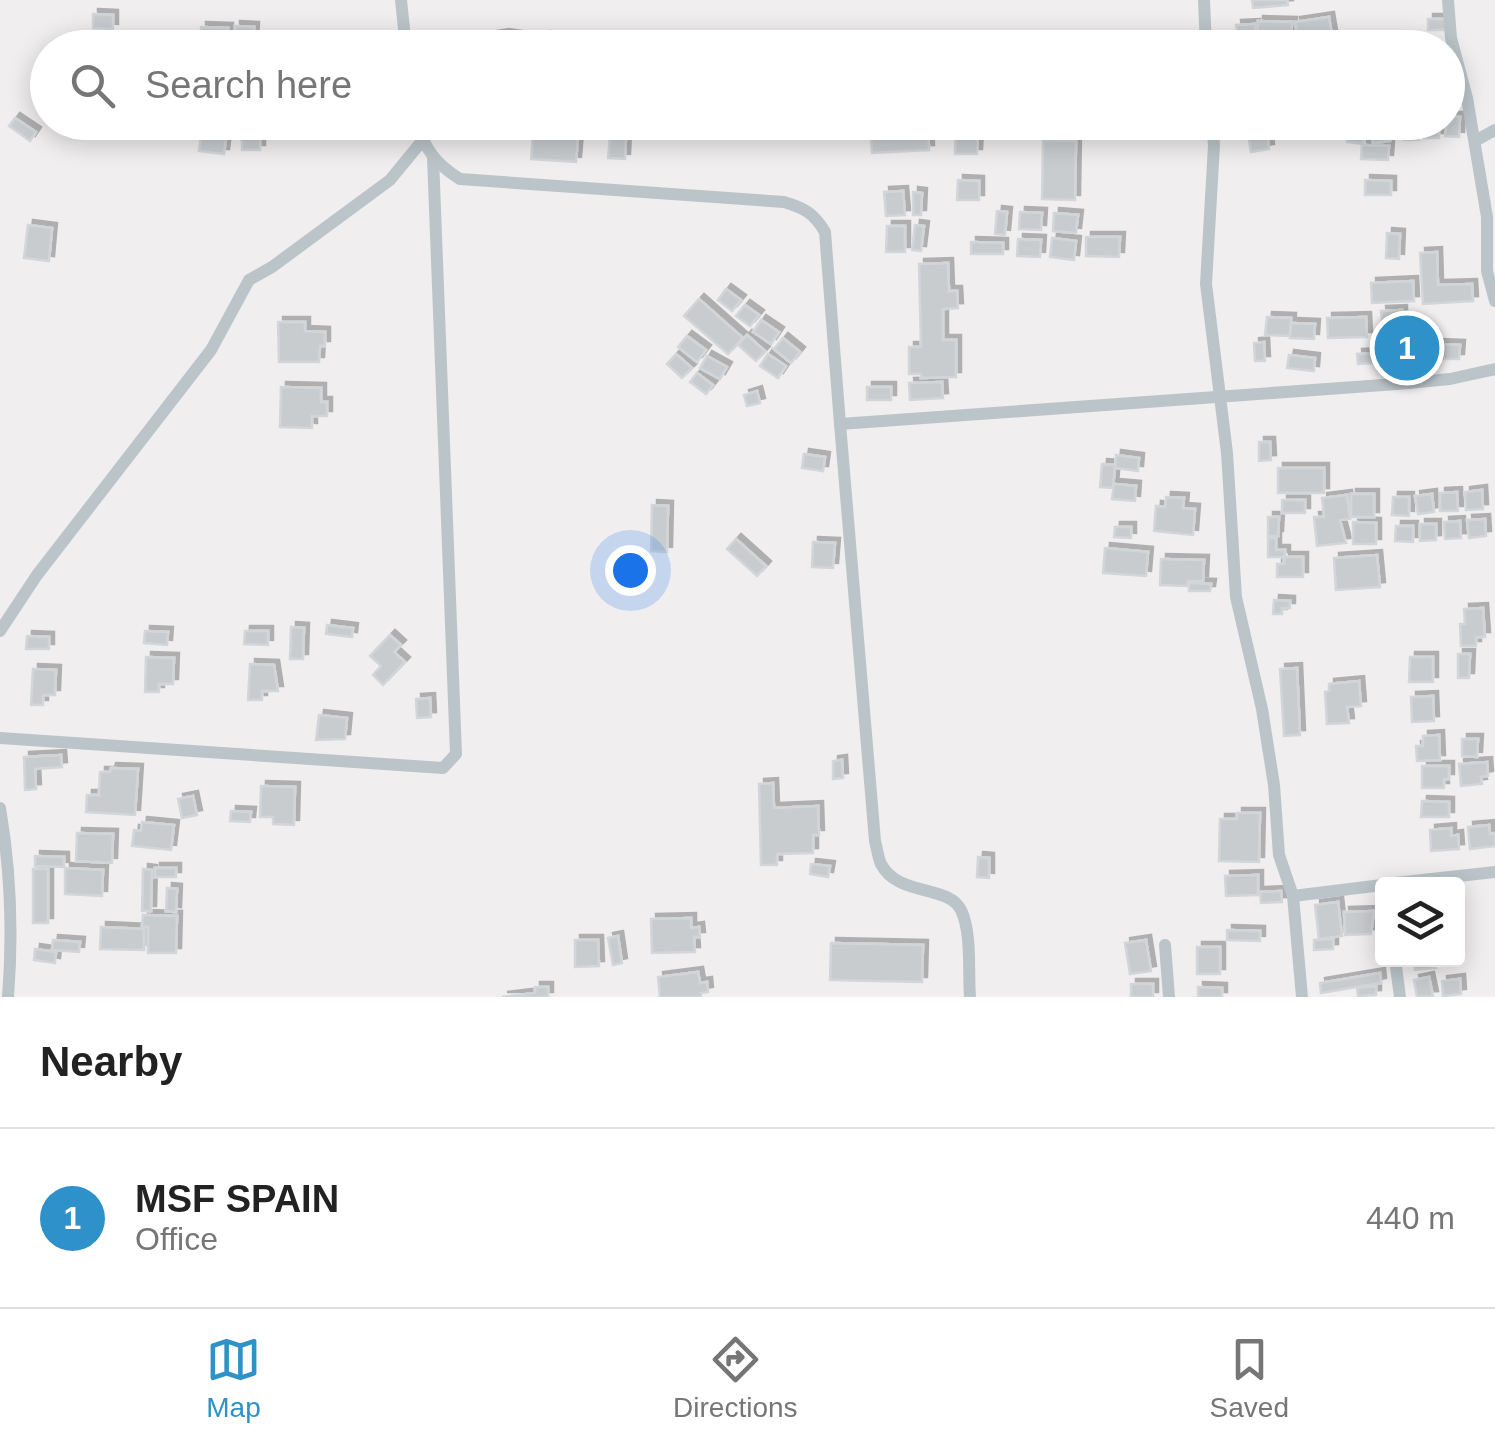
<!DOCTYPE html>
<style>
:root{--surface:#fff;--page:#f6f6f6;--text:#222;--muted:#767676;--line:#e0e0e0;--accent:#2f91c9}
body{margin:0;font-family:Helvetica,sans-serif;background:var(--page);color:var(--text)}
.controls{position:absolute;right:30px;bottom:30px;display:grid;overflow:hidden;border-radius:10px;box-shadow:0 5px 25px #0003}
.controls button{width:90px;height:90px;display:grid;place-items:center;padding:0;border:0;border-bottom:2px solid var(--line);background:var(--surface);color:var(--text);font:50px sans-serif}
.you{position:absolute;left:630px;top:570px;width:35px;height:35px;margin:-25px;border:8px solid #fff;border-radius:50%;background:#1a73e8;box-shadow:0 0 0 15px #1a73e833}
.badge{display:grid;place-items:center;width:65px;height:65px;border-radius:50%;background:var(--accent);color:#fff;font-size:32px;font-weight:700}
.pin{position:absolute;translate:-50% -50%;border:5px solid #fff;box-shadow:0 2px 10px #0006}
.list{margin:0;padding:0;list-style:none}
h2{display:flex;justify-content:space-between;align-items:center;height:130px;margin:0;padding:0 40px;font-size:42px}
h2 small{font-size:32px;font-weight:400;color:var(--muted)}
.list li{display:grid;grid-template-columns:65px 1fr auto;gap:30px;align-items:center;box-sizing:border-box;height:180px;padding:0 40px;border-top:2px solid var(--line)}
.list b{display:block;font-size:38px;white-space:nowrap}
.list p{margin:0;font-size:32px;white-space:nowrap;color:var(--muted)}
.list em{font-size:32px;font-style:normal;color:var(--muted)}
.icon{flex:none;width:55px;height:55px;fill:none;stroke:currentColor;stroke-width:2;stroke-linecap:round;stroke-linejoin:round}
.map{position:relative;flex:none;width:1495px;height:997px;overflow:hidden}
.search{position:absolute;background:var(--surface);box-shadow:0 5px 25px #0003;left:30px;right:30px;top:30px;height:110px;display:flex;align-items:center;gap:25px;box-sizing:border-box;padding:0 35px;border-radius:55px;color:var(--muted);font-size:38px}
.sheet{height:310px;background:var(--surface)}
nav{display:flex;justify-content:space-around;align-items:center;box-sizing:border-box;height:140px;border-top:2px solid var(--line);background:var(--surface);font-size:28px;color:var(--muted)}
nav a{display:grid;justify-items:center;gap:5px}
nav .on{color:var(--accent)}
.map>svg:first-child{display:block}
.building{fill:#c9cccf;stroke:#d3d6d9;stroke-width:2.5;filter:url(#shadow)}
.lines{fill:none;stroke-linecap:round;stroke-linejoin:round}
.street{stroke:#bbc5c9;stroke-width:12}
</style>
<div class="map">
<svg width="1495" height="997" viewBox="0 0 1495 997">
<defs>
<filter id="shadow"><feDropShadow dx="5" dy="-5" stdDeviation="0" flood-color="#0004"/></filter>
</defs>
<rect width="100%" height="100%" fill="#f0eeef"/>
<g class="building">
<path d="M 1252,0 L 1287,0 L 1288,5 L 1253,8 Z"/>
<path d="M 93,14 L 113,15 L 113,29 L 93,28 Z"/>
<path d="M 1329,17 L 1332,35 L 1298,40 L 1295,22 Z"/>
<rect x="1428" y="19" width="19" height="11"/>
<path d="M 1258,21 L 1292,22 L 1291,42 L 1257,41 Z"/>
<path d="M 1255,24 L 1257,42 L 1239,44 L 1236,25 Z"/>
<path d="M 235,26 L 254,27 L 253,48 L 235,48 Z"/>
<path d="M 201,27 L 228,28 L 227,48 L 201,47 Z"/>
<path d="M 504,34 L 537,39 L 538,48 L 483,48 L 485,37 Z"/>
<path d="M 545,36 L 559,37 L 559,48 L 544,48 Z"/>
<path d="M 93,37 L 116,38 L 115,47 L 93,46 Z"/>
<path d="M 345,37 L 362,37 L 361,47 L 344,46 Z"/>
<path d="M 1448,117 L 1460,117 L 1459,137 L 1445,136 Z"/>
<path d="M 15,118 L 36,132 L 30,141 L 9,126 Z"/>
<path d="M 127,122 L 190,122 L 190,128 L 168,127 L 168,129 L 126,127 Z"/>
<rect x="242" y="122" width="18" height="28"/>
<path d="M 956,122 L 973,122 L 973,136 L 978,136 L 977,154 L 955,154 Z"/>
<path d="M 982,122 L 1003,123 L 1001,133 L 981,131 Z"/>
<path d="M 1371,122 L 1389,122 L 1390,141 L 1373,143 Z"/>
<rect x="1404" y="122" width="15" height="18"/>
<rect x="1424" y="122" width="15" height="16"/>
<path d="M 928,123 L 929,150 L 872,153 L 870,126 Z"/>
<path d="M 202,127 L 227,130 L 224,154 L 199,151 Z"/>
<path d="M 1349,127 L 1365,129 L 1363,144 L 1347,142 Z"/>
<path d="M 1267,132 L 1269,149 L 1251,152 L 1248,135 Z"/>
<path d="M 533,134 L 578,137 L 576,162 L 531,159 Z"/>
<path d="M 610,136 L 626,137 L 625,159 L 608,158 Z"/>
<path d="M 1043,140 L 1076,141 L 1075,200 L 1042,199 Z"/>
<path d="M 1362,145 L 1389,146 L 1388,160 L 1361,159 Z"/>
<path d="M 958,180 L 979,181 L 979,200 L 957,200 Z"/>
<path d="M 1365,180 L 1391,181 L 1391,195 L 1365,195 Z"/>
<path d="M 903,191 L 905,215 L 886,216 L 884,192 Z"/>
<path d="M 913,192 L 922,193 L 921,215 L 913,215 Z"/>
<path d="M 997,211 L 1007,212 L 1005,235 L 995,234 Z"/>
<path d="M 1020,212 L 1042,213 L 1041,230 L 1019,229 Z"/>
<path d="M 1054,213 L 1078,215 L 1076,233 L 1053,231 Z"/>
<path d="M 28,225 L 52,228 L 49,261 L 24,258 Z"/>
<path d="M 915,225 L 924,226 L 921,251 L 912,250 Z"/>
<path d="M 887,226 L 905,226 L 905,252 L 886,252 Z"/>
<path d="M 1387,233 L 1400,234 L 1399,259 L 1386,258 Z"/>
<path d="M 1086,237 L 1120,237 L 1119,257 L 1086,256 Z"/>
<path d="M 1052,238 L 1076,241 L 1074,260 L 1050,257 Z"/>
<path d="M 1018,239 L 1041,240 L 1040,257 L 1017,256 Z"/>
<path d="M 971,242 L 1003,243 L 1003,254 L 971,254 Z"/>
<path d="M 1437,252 L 1438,285 L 1472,284 L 1473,301 L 1423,304 L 1420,253 Z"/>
<path d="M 948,263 L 949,291 L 957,291 L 958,308 L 943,309 L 943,340 L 956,340 L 956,377 L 921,378 L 921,374 L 909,374 L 909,347 L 921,347 L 919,264 Z"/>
<path d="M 1413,281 L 1414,301 L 1372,303 L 1371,283 Z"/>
<path d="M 726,289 L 741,300 L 732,311 L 718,300 Z"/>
<path d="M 699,299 L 743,338 L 728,354 L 684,316 Z"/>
<path d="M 745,305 L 759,315 L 750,326 L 736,316 Z"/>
<path d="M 1402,310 L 1402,319 L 1382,320 L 1381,311 Z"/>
<path d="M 1267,317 L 1291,318 L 1290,336 L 1265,335 Z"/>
<path d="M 1366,317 L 1367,337 L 1328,338 L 1327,318 Z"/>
<path d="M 761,320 L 779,332 L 771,344 L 753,332 Z"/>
<path d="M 278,322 L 305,322 L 305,331 L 325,332 L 325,346 L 320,346 L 319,362 L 279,362 Z"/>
<path d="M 1412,322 L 1413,345 L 1423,345 L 1424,357 L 1379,359 L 1378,340 L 1385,340 L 1384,323 Z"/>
<path d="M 1291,323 L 1315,324 L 1314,339 L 1290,338 Z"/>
<path d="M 747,335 L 765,351 L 756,361 L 738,345 Z"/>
<path d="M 687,336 L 706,350 L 697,362 L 678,347 Z"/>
<path d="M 783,338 L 800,352 L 791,363 L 774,349 Z"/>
<path d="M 1264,342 L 1265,361 L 1255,361 L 1254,343 Z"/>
<path d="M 1435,344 L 1460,345 L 1459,359 L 1435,359 Z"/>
<path d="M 1375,353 L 1375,363 L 1358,364 L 1357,354 Z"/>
<path d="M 676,354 L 692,368 L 682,378 L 667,364 Z"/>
<path d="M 768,354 L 786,366 L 778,378 L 760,366 Z"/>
<path d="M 1289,355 L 1315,358 L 1314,371 L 1287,368 Z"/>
<path d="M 707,356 L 727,367 L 720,379 L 700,368 Z"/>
<path d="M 697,373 L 713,385 L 706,394 L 690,382 Z"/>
<path d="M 942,382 L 943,398 L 910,400 L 909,383 Z"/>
<path d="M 281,387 L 321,388 L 321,402 L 327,402 L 327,416 L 312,416 L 312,428 L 280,427 Z"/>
<rect x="867" y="387" width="24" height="13"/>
<path d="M 757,391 L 760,403 L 747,406 L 744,395 Z"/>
<path d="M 1259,442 L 1270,442 L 1271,460 L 1259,461 Z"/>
<path d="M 804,454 L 825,457 L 823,471 L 802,468 Z"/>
<path d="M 1116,455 L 1139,458 L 1138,471 L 1115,468 Z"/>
<path d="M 1102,464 L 1115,465 L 1113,488 L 1100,487 Z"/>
<rect x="1278" y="468" width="46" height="25"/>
<path d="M 1114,484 L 1136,486 L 1135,501 L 1112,499 Z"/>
<path d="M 1482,490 L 1483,509 L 1466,510 L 1465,492 Z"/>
<path d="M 1457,492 L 1458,511 L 1440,511 L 1440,493 Z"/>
<rect x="1351" y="494" width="23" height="23"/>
<path d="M 1432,494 L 1434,512 L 1418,514 L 1415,496 Z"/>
<path d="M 1347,495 L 1350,519 L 1340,520 L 1346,543 L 1317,546 L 1314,517 L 1324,517 L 1322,498 Z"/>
<path d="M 1166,497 L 1184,498 L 1183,508 L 1195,509 L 1193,535 L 1154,531 L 1156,506 L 1165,507 Z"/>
<path d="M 1393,497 L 1409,497 L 1409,516 L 1392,515 Z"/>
<rect x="1282" y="500" width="23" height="13"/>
<path d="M 652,505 L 668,506 L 667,552 L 651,551 Z"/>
<path d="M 1268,517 L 1279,517 L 1278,536 L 1268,536 Z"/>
<path d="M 1485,519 L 1486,536 L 1469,538 L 1467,520 Z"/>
<path d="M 1460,521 L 1461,538 L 1445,539 L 1444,522 Z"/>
<path d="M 1353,522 L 1376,523 L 1376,544 L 1353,544 Z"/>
<path d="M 1420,524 L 1436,524 L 1436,540 L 1420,541 Z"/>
<path d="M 1396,526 L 1413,526 L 1413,542 L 1395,541 Z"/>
<path d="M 1115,527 L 1131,527 L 1131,538 L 1114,537 Z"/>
<path d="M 1268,538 L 1276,538 L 1276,550 L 1285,550 L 1285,557 L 1268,557 Z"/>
<path d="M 736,539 L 766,566 L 757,576 L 727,549 Z"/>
<path d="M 813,542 L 835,543 L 833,568 L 812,567 Z"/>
<path d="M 1105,548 L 1148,552 L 1146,576 L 1103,573 Z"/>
<path d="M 1377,555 L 1380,587 L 1336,590 L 1334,558 Z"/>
<path d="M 1284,557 L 1303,557 L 1303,577 L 1277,577 L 1277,564 L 1284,564 Z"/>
<path d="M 1161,559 L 1204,560 L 1203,581 L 1188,581 L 1188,586 L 1160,585 Z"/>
<path d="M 1189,583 L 1211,584 L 1210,591 L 1189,591 Z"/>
<path d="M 1274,600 L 1290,601 L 1290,608 L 1282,608 L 1282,614 L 1273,614 Z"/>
<path d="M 1483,608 L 1485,637 L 1476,637 L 1476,646 L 1461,646 L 1460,624 L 1465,624 L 1464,609 Z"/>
<path d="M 327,625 L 353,628 L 352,637 L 326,634 Z"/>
<path d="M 291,627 L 304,628 L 303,659 L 290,659 Z"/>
<path d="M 145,631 L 168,632 L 167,645 L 144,643 Z"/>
<path d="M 245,631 L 268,631 L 268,645 L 244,644 Z"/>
<path d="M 390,635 L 401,645 L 394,652 L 405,662 L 383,685 L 373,675 L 381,666 L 370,656 Z"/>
<path d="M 27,636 L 49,637 L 49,649 L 26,649 Z"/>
<path d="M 1458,654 L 1470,654 L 1469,678 L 1458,678 Z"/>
<path d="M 146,657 L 174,658 L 173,684 L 159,684 L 159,692 L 145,692 Z"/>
<path d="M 1410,657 L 1433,657 L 1433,682 L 1409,682 Z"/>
<path d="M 250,664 L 274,665 L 278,691 L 262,691 L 262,700 L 248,700 Z"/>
<path d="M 1297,668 L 1300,735 L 1284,736 L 1280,669 Z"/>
<path d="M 33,669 L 56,670 L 55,695 L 43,695 L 43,705 L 31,705 Z"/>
<path d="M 1359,681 L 1361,706 L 1347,707 L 1349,723 L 1327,724 L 1325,692 L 1329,691 L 1329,684 Z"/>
<path d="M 1433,696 L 1434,721 L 1412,722 L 1411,697 Z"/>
<path d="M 430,698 L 431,717 L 417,718 L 416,699 Z"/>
<path d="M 319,715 L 347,718 L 345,739 L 316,740 Z"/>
<path d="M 1439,735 L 1440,760 L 1417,761 L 1416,746 L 1423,746 L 1423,736 Z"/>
<path d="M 1462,739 L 1478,739 L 1477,757 L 1462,756 Z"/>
<path d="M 61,755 L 62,767 L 35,769 L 36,789 L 25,790 L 24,757 Z"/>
<path d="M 842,760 L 843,778 L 833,779 L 833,761 Z"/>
<path d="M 1487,762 L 1488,776 L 1481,777 L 1482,784 L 1461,786 L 1459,764 Z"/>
<path d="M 1422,766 L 1449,766 L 1449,779 L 1444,779 L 1444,788 L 1422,788 Z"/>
<path d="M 111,768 L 138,769 L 135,815 L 86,812 L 87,795 L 99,795 L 100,772 L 110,772 Z"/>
<path d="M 773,783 L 774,808 L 818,806 L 819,835 L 813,835 L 813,853 L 777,854 L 777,865 L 761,865 L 759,784 Z"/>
<path d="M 261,786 L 295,787 L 294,825 L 273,824 L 273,817 L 260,817 Z"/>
<path d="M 193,796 L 197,815 L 182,818 L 178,799 Z"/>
<path d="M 1422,801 L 1449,802 L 1449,817 L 1421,817 Z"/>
<path d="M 231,811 L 251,812 L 250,822 L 230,821 Z"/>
<path d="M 1237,813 L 1260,813 L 1259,862 L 1219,861 L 1220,819 L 1237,819 Z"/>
<path d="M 142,822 L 174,825 L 171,850 L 132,846 L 134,830 L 141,831 Z"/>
<path d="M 1489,825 L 1490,834 L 1495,833 L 1495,846 L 1470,849 L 1468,827 Z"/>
<path d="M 1451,828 L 1451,836 L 1458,835 L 1459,849 L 1431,851 L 1430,830 Z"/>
<path d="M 77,833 L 113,834 L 112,863 L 76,861 Z"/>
<path d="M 35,856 L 64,857 L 64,867 L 35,866 Z"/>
<path d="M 978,857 L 989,858 L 989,878 L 977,877 Z"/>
<path d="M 811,864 L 830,866 L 828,877 L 810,874 Z"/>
<path d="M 65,868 L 103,870 L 102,896 L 65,894 Z"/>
<rect x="155" y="868" width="21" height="9"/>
<rect x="33" y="869" width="15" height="54"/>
<path d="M 143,869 L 152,870 L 151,911 L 142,911 Z"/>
<path d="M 1258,875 L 1258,895 L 1226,896 L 1225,876 Z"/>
<path d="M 167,888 L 177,889 L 176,912 L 166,911 Z"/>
<path d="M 1281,891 L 1282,902 L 1261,903 L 1260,892 Z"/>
<path d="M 1338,902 L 1342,936 L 1319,939 L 1315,905 Z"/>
<path d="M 1374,911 L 1371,934 L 1345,935 L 1344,912 Z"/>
<path d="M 143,915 L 177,916 L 176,953 L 148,953 L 148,927 L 142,926 Z"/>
<path d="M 691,918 L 691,928 L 699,927 L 700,937 L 694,937 L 695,952 L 652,953 L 651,919 Z"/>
<path d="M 101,927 L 144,929 L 144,950 L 100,949 Z"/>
<path d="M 1227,930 L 1260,931 L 1260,941 L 1227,940 Z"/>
<path d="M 618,936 L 622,963 L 613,965 L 608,938 Z"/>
<path d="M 1333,939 L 1333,949 L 1314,950 L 1314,940 Z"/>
<path d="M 53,940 L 80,942 L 79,952 L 52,950 Z"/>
<path d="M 575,940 L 598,940 L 599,966 L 575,967 Z"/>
<path d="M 1146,940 L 1151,971 L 1130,974 L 1125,943 Z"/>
<path d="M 831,943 L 923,945 L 922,982 L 830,980 Z"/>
<rect x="1197" y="947" width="23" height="27"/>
<path d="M 35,949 L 56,952 L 55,963 L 34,960 Z"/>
<path d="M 1413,959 L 1435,959 L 1436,968 L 1415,970 Z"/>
<path d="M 698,972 L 700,983 L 707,982 L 708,992 L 701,993 L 701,997 L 660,997 L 658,977 Z"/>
<path d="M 1380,973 L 1381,983 L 1321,993 L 1320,983 Z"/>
<path d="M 1429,977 L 1433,996 L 1417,997 L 1414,980 Z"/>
<path d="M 1460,979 L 1461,994 L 1443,996 L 1442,981 Z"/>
<rect x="1131" y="984" width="22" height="13"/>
<path d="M 1376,986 L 1376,995 L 1358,996 L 1357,988 Z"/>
<path d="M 535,987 L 548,987 L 548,997 L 502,997 L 535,993 Z"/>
<path d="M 1198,987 L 1222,988 L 1222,997 L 1198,997 Z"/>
</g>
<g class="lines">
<g class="street">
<path d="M 401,0 L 406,48"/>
<path d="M 1204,0 L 1206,48"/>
<path d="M 1448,0 L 1451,38 L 1467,98 L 1487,217 L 1487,271 L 1495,301"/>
<path d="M 417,122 C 424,149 437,165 460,179 L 784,202 C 804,208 814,213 825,232 L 840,424 L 1397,384 L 1450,379 L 1495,369"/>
<path d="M 1212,122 L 1214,145 L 1206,284 L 1227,453 L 1236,597 L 1262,709 L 1274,785 L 1279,855 L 1293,896 L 1302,997"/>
<path d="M 1475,141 L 1495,130"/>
<path d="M 840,424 L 875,841 C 877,848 878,858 881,864 C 898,897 948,884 961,910 C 972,933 968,971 970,997"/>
<path d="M 0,631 L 37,575 L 211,350 L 249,280 L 272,267 L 390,180 L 422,141"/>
<path d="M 0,738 L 443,768 L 456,754 L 433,157"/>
<path d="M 0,808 C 11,872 13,933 8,997"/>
<path d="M 1386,884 L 1495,872"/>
<path d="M 1293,896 L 1382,885"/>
<path d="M 1165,945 L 1169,997"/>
<path d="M 1395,959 L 1400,997"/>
</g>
</g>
</svg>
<div class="controls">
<button><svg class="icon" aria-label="layers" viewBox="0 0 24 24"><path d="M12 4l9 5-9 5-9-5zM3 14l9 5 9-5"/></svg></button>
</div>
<div class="you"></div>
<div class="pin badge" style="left:1407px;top:348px">1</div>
<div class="search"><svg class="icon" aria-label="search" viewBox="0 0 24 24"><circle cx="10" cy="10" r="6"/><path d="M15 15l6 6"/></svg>Search here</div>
</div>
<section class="sheet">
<h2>Nearby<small></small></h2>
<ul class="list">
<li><span class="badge">1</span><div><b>MSF SPAIN</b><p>Office</p></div><em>440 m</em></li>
</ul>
</section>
<nav>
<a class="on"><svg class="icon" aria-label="map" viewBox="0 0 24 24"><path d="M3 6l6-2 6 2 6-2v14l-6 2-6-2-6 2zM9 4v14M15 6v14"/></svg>Map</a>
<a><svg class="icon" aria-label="directions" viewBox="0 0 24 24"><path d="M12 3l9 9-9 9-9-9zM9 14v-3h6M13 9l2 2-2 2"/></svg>Directions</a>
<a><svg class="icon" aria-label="saved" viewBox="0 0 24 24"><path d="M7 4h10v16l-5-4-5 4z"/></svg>Saved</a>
</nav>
